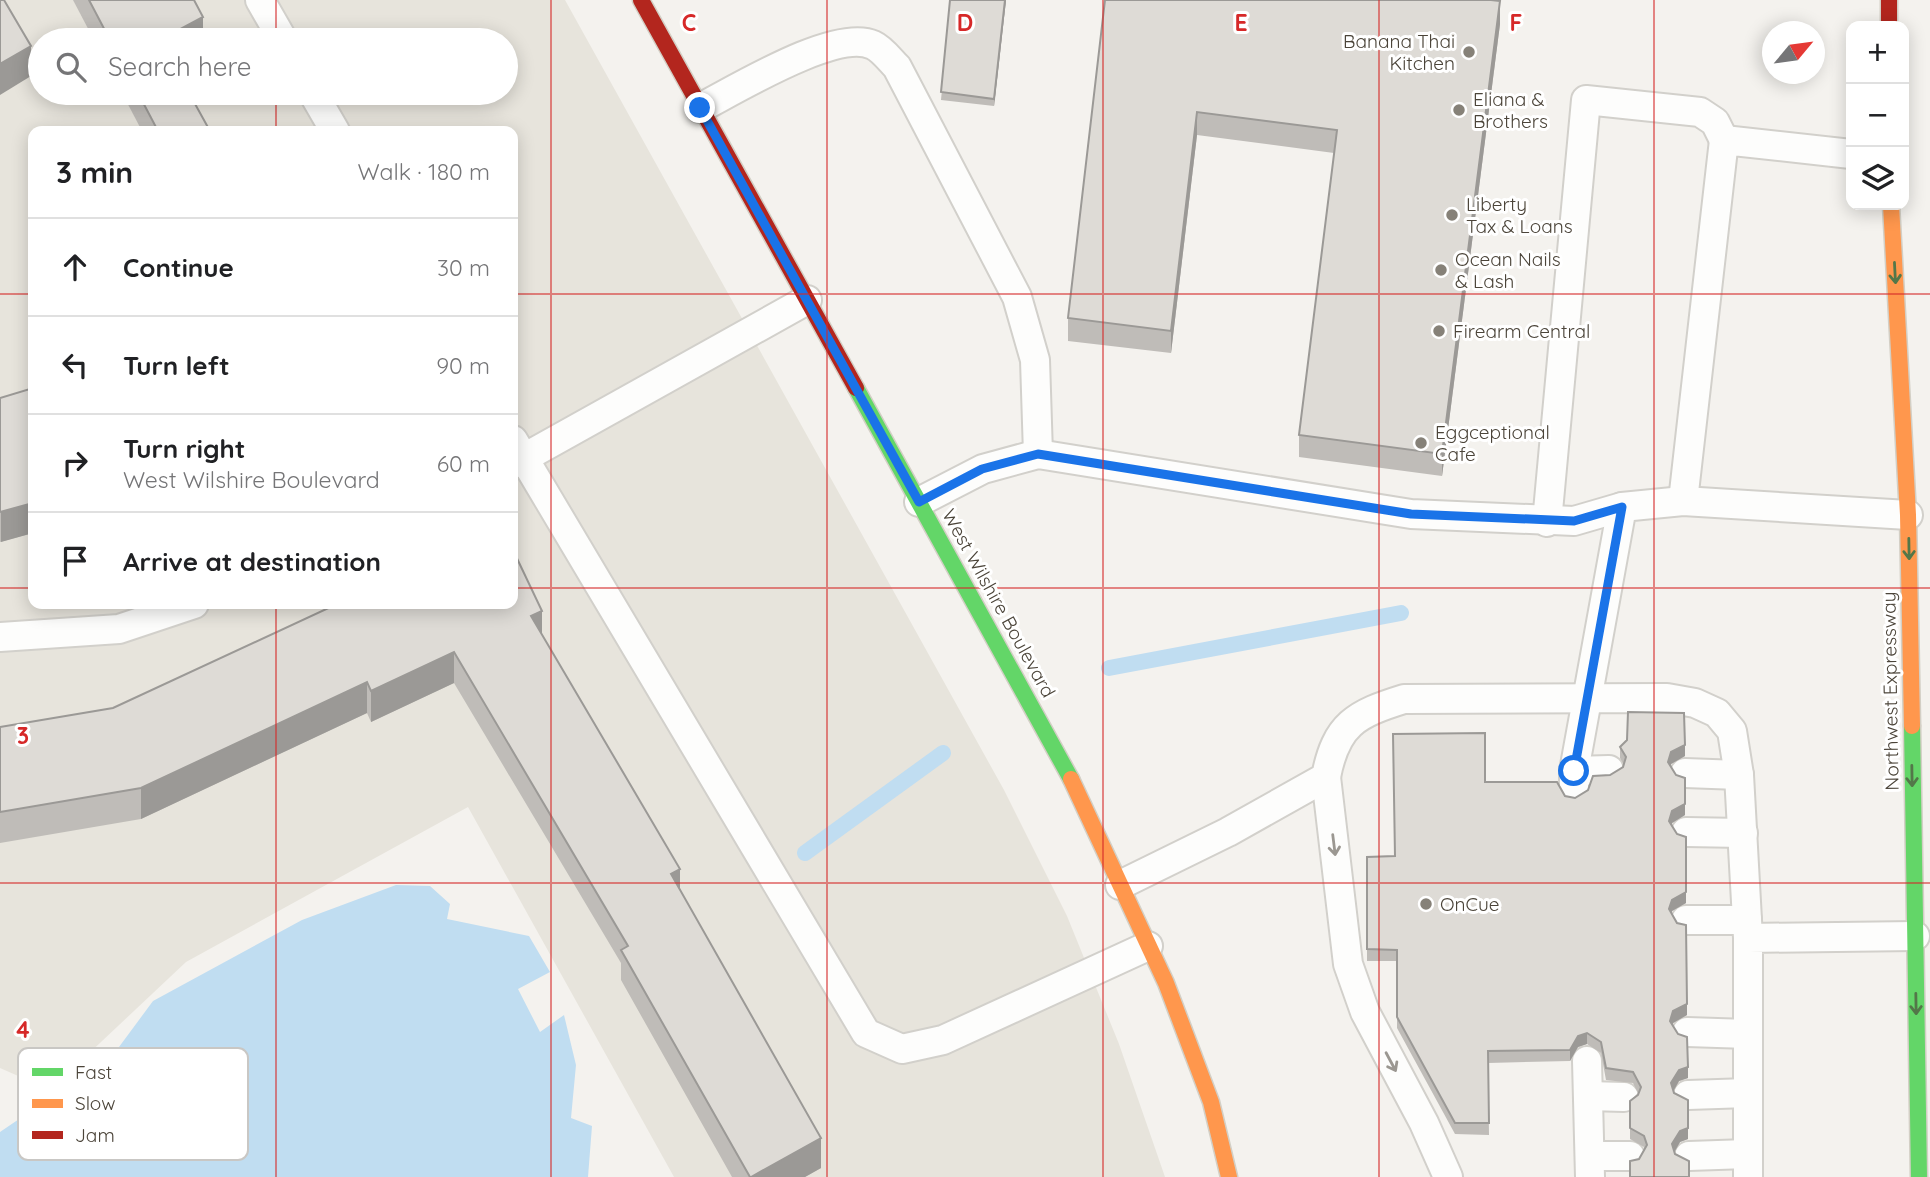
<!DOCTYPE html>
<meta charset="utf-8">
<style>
:root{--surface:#fff;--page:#f2f2f2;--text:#202124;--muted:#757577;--line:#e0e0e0}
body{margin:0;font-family:Quicksand,sans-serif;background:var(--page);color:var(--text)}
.controls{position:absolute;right:21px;top:21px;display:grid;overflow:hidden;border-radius:14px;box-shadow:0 4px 18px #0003}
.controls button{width:63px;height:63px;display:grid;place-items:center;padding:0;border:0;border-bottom:2px solid var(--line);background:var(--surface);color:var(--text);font:35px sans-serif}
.compass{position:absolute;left:1762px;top:21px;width:63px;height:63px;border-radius:50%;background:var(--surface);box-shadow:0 4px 18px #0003;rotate:61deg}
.stop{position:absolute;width:21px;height:21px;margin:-16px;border:5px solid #1a73e8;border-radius:50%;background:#fff}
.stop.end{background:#1a73e8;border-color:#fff;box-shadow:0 2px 7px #0008}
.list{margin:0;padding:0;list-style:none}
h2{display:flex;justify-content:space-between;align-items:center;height:91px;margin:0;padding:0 28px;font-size:30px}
h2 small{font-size:23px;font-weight:400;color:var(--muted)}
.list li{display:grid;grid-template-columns:46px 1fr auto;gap:21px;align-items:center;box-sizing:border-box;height:98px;padding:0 28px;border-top:2px solid var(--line)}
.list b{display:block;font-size:26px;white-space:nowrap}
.list p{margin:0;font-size:23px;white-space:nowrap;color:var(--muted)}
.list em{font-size:23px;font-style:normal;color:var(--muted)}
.icon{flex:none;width:38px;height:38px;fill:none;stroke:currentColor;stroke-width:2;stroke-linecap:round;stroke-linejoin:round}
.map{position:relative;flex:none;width:1930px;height:1177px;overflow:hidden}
.search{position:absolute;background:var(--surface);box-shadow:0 4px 18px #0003;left:28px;top:28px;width:490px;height:77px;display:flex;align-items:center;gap:18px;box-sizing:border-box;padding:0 24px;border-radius:38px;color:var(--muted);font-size:26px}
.panel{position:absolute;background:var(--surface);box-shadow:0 4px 18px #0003;left:28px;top:126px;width:490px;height:483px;border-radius:14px}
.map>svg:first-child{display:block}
.residential{fill:#e7e4dc;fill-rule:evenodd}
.water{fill:#c0ddf1}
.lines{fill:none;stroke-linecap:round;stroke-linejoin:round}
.stream{stroke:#c0ddf1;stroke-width:16}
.lane-casing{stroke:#d2d0cb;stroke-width:32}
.fast-casing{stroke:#d3cfc5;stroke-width:19}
.slow-casing{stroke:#d3cfc5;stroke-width:19}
.jam-casing{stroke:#d3cfc5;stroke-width:19}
.lane{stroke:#fdfdfc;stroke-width:28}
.fast{stroke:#63d668;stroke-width:16}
.slow{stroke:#ff974d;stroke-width:16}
.jam{stroke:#b3261e;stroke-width:16}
.wall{fill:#bfbcb8}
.shaded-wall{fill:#9b9996}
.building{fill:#dedbd6;stroke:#9b9996;stroke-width:2}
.oneway{stroke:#537749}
.oneway2{stroke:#9b9791}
.route{stroke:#1a73e8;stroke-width:9}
.grid{fill:none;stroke:#d62828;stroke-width:2;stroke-opacity:0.55}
.poi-dot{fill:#868178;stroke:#fff;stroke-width:2.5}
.labels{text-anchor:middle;stroke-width:6;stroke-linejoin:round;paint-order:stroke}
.poi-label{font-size:19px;fill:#4b4439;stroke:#fff;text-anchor:start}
.street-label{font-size:19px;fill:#4b4439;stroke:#fff}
.key{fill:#fff;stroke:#c9c7c4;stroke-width:2}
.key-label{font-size:19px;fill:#4b4439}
.grid-label{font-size:23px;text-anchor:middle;font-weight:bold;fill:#d62828;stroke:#fff;stroke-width:6;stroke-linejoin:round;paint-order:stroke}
</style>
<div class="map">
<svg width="1930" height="1177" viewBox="0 0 1930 1177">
<rect width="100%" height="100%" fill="#f4f2ee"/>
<path class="residential" d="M 0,0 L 565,0 L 1004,790 L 1067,916 L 1119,1044 L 1165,1177 L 674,1177 L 468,807 L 186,962 L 50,1090 L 0,1068 ZM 40,40 L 506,40 L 506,93 L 40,93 ZM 33,131 L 513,131 L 513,604 L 33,604 Z"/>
<path class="water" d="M 396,885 L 430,886 L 450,904 L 447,919 L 529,936 L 550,972 L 518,989 L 540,1032 L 564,1015 L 576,1065 L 571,1118 L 592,1126 L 588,1177 L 0,1177 L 0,1132 L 25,1115 L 49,1147 L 92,1132 L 80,1102 L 89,1098 L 100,1105 L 119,1047 L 153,1001 L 302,920 Z"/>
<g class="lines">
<g class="stream">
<path d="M 1109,668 L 1401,613"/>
<path d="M 805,853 L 943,753"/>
</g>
<g class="lane-casing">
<g id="lane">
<path d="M 260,0 L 283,40"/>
<path d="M 313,93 L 335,131"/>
<path d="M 700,108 C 737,89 836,28 873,45 C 882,49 890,60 897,67 L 1017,297 L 1035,360 L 1038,454"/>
<path d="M 513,440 L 866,1033 L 902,1049 L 943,1040 L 1148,946"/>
<path d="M 513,464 L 807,300"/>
<path d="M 1683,501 L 1724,140 L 1851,154"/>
<path d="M 919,502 L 983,469 L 1038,454 L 1411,514 L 1574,521 L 1622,507"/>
<path d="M 1547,522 L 1586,100 L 1700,112 L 1715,122 L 1724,140"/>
<path d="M 0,637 L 119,629 L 194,604"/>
<path d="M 1574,771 L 1609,770"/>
<path d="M 1685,773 L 1739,775"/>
<path d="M 1326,777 L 1348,964 L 1365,1012 L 1424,1123 L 1448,1177"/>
<path d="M 1574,793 L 1574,771 L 1622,507 L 1683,501 L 1908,515"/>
<path d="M 1686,832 L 1743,833"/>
<path d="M 1120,885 L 1228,832 L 1326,777 C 1336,724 1356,714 1404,699 L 1667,698 L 1695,703 L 1717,713 L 1732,731 L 1739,775 L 1748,938"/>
<path d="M 1686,920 L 1747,920"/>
<path d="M 1687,1032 L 1748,1034"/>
<path d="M 1587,1061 L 1590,1177"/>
<path d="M 1688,1095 L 1748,1093"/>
<path d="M 1588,1096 L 1624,1097"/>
<path d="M 1590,1156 L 1630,1156"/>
<path d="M 1689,1156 L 1747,1154"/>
<path d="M 1748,1177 L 1748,938 L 1915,936"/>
</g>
</g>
<g class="fast-casing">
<g id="fast">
<path d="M 856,388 L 1071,779"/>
<path d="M 1912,726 L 1919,1177"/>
</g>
</g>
<g class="slow-casing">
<g id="slow">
<path d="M 1891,205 L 1908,515 L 1912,726"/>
<path d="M 1071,779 L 1166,983 L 1211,1102 L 1229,1177"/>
</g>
</g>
<g class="jam-casing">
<g id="jam">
<path d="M 641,0 L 856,388"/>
<path d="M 1889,0 L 1889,26"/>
</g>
</g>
<use href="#lane" class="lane"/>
<use href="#fast" class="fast"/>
<use href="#slow" class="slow"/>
<use href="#jam" class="jam"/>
</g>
<g class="wall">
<path d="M 73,0 L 194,0 L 203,40 L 94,40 Z"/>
<path d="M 950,0 L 1006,0 L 994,106 L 941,100 Z"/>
<path d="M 1105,0 L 1500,24 L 1442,476 L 1299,457 L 1299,435 L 1334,153 L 1197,135 L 1171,353 L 1068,341 L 1068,318 Z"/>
<path d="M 122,93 L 189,93 L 210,131 L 142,131 Z"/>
<path d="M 33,388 L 33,533 L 0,542 L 0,398 Z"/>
<path d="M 542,635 L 680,889 L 821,1168 L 805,1177 L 732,1177 L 621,980 L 621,963 L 454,683 L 371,722 L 367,713 L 141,819 L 0,843 L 0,727 Z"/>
<path d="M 1620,747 L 1685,756 L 1671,764 L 1671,766 L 1685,815 L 1672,823 L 1672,825 L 1686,903 L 1672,911 L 1672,913 L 1687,1015 L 1673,1023 L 1673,1025 L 1688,1078 L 1679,1081 L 1674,1091 L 1688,1139 L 1680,1142 L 1675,1152 L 1639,1159 L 1644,1149 L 1644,1147 L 1630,1139 L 1630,1101 L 1638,1093 L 1633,1083 L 1606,1080 L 1601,1053 L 1587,1044 L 1578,1047 L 1570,1061 L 1488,1063 L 1489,1135 L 1455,1134 L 1397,1028 L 1397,961 L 1367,961 L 1367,857 L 1395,856 L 1485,782 L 1575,798 L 1623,767 L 1624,765 L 1620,758 Z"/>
</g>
<g class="shaded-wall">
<path d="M 1005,0 L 1006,0 L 994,106 L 994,99 Z"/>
<path d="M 1500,1 L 1500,24 L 1442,476 L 1442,454 Z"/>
<path d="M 203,17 L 203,40 L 159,40 Z"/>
<path d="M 31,46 L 31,76 L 0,95 L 0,64 Z"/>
<path d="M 1197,112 L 1197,135 L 1171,353 L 1171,331 Z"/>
<path d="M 33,503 L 33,533 L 1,542 L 1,512 Z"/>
<path d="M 542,611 L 542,642 L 531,616 Z"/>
<path d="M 454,652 L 454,683 L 371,722 L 371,691 Z"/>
<path d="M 367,682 L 367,713 L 141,819 L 141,788 Z"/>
<path d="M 1685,745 L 1685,756 L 1671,764 L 1668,773 L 1668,762 L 1671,752 Z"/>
<path d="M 1685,804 L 1685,815 L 1672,823 L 1669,832 L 1669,821 L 1672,811 Z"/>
<path d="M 680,869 L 680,900 L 671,874 Z"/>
<path d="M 1686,892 L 1686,903 L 1672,911 L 1669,921 L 1669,909 L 1672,900 Z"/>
<path d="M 1687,1004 L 1687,1015 L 1673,1023 L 1670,1032 L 1670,1021 L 1673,1011 Z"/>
<path d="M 1587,1033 L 1587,1044 L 1578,1047 L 1570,1061 L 1570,1050 L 1578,1036 Z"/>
<path d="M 1688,1067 L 1688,1078 L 1679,1081 L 1671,1095 L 1671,1083 L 1679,1070 Z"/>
<path d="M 1688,1128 L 1688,1139 L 1680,1142 L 1672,1156 L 1672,1144 L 1680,1131 Z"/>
<path d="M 821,1138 L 821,1168 L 805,1177 L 751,1177 Z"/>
</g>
<g class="building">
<path d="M 0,0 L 4,0 L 31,46 L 0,64 Z"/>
<path d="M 89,0 L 194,0 L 203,17 L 160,40 L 110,40 Z"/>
<path d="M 950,0 L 1005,0 L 994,99 L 941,92 Z"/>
<path d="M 1105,0 L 1491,0 L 1500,1 L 1442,454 L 1299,435 L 1337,130 L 1197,112 L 1171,331 L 1068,318 Z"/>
<path d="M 138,93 L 189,93 L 210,131 L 158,131 Z"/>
<path d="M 33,388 L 33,503 L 0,512 L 0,398 Z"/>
<path d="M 513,550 L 542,611 L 531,616 L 680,869 L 671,874 L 821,1138 L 751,1177 L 750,1177 L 621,950 L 628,946 L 454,652 L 371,691 L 367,682 L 141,788 L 0,812 L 0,727 L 113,708 L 337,604 L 513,604 Z"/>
<path d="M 1628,712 L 1684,713 L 1685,745 L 1671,752 L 1668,762 L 1676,775 L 1685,778 L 1685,804 L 1672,811 L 1669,821 L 1677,834 L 1686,837 L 1686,892 L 1672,900 L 1669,909 L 1677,923 L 1686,925 L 1687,1004 L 1673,1011 L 1670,1021 L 1678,1034 L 1687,1037 L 1688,1067 L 1679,1070 L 1671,1083 L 1674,1093 L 1688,1100 L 1688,1128 L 1680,1131 L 1672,1144 L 1675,1154 L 1689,1161 L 1689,1177 L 1630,1177 L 1630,1161 L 1639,1159 L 1647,1145 L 1644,1136 L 1630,1128 L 1630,1101 L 1638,1095 L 1641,1087 L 1633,1072 L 1606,1068 L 1601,1042 L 1587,1033 L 1578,1036 L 1570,1050 L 1488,1051 L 1489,1123 L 1455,1123 L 1397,1017 L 1397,950 L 1367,949 L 1367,857 L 1395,856 L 1393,734 L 1485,733 L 1485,782 L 1557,782 L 1565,796 L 1575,798 L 1588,790 L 1593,776 L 1610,775 L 1623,767 L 1626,757 L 1620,747 L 1627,740 Z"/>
</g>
<defs><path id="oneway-shaft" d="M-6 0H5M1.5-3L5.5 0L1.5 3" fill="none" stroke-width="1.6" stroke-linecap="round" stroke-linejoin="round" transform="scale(1.75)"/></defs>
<g class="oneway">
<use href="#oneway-shaft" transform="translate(1895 273) rotate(87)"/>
<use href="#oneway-shaft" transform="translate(1909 549) rotate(89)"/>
<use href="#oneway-shaft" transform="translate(1912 776) rotate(89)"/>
<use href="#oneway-shaft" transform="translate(1916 1004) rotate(89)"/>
</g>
<g class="oneway2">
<use href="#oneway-shaft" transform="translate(1334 845) rotate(83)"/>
<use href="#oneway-shaft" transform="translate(1391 1062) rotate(62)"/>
</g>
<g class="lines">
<path class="route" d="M 700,108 L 919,502 L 982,469 L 1038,454 L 1411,514 L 1574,521 L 1622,507 L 1574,771"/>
</g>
<path class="grid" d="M 276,0 L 276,40M 551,0 L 551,1177M 827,0 L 827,1177M 1103,0 L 1103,1177M 1379,0 L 1379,1177M 1654,0 L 1654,1177M 276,93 L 276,131M 0,294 L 33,294M 513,294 L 1930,294M 0,588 L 33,588M 513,588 L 1930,588M 276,604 L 276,1177M 0,883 L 1930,883"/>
<g class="poi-dot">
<circle cx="1469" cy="52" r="7"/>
<circle cx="1459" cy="110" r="7"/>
<circle cx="1452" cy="215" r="7"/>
<circle cx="1441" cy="270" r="7"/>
<circle cx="1439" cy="331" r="7"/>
<circle cx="1421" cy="443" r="7"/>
<circle cx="1426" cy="904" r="7"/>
</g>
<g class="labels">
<g class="poi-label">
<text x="1455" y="48" text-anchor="end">Banana Thai<tspan x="1455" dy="22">Kitchen</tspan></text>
<text x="1473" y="106">Eliana &amp;<tspan x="1473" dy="22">Brothers</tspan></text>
<text x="1466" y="211">Liberty<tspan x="1466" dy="22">Tax &amp; Loans</tspan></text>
<text x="1455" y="266">Ocean Nails<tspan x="1455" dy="22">&amp; Lash</tspan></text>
<text x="1453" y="338">Firearm Central</text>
<text x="1435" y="439">Eggceptional<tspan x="1435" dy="22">Cafe</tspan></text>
<text x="1440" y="911">OnCue</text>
</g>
<g class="street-label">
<text transform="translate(999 603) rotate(61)" y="7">West Wilshire Boulevard</text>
<text transform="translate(1890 691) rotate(-91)" y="7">Northwest Expressway</text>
</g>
</g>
<rect x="18" y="1048" width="230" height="112" rx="10" class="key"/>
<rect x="32" y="1068" width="31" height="8" fill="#63d668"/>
<rect x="32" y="1099" width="31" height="9" fill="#ff974d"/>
<rect x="32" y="1131" width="31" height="8" fill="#b3261e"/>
<g class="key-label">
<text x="75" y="1079">Fast</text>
<text x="75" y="1110">Slow</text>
<text x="75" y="1142">Jam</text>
</g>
<g class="grid-label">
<text x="689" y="31">C</text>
<text x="965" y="31">D</text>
<text x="1241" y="31">E</text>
<text x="1516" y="31">F</text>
<text x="23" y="744">3</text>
<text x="23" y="1038">4</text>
</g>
</svg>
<div class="controls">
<button>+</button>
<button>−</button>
<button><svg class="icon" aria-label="layers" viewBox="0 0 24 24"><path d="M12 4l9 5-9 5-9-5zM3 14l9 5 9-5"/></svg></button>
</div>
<svg class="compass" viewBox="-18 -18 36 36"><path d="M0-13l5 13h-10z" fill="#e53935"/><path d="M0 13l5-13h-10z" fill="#757577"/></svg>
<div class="stop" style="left:1574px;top:771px"></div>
<div class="stop end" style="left:700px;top:108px"></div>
<div class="search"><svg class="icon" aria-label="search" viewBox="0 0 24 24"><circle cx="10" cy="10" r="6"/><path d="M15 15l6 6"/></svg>Search here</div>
<section class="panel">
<h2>3 min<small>Walk · 180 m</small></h2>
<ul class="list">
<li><svg class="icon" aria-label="ahead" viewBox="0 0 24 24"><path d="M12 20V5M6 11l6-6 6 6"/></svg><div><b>Continue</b></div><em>30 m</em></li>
<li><svg class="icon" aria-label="left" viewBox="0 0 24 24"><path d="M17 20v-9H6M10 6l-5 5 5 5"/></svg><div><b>Turn left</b></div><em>90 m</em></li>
<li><svg class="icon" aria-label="right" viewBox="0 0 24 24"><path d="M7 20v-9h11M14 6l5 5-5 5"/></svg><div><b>Turn right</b><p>West Wilshire Boulevard</p></div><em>60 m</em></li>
<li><svg class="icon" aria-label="arrive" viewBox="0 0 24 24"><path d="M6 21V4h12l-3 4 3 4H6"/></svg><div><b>Arrive at destination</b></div></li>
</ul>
</section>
</div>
